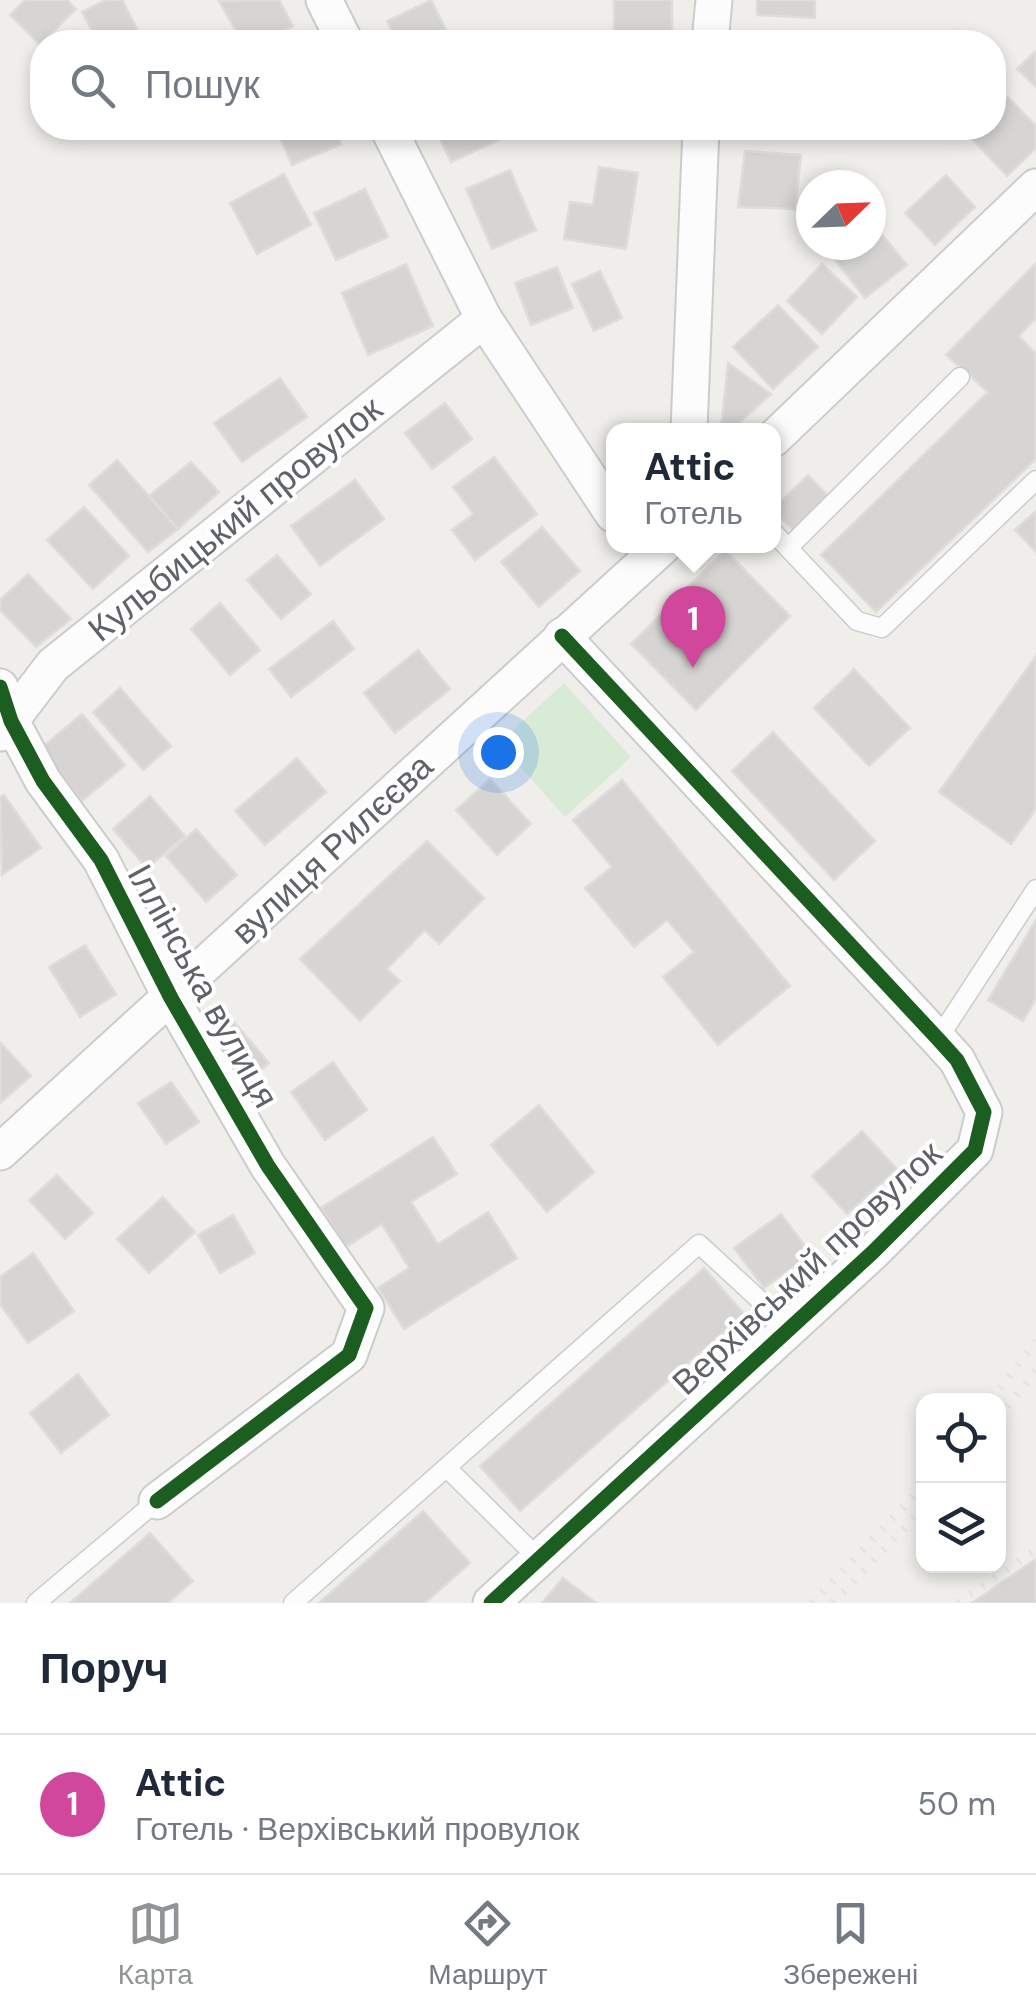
<!DOCTYPE html>
<html lang="uk">
<meta charset="utf-8">
<style>
:root{--surface:#fff;--page:#f6f6f7;--text:#1f2937;--muted:#747a83;--line:#e0e1e3;--accent:#919496}
body{margin:0;font-family:"DM Sans",sans-serif;background:var(--page);color:var(--text)}
.controls{position:absolute;right:30px;bottom:30px;display:grid;overflow:hidden;border-radius:20px;box-shadow:0 5px 15px #0003}
.controls button{width:90px;height:90px;display:grid;place-items:center;padding:0;border:0;border-bottom:2px solid var(--line);background:var(--surface);color:var(--text);font:50px sans-serif}
.compass{position:absolute;left:796px;top:170px;width:90px;height:90px;border-radius:50%;background:var(--surface);box-shadow:0 5px 15px #0003;rotate:67deg}
.you{position:absolute;left:498px;top:752px;width:35px;height:35px;margin:-25px;border:8px solid #fff;border-radius:50%;background:#1a73e8;box-shadow:0 0 0 15px #1a73e833}
.badge{display:grid;place-items:center;width:65px;height:65px;border-radius:50%;background:var(--accent);color:#fff;font-size:32px;font-weight:700}
.pin{position:absolute;translate:-50% -82px;filter:drop-shadow(0 2px 5px #0008)}
.pin::after{content:'';position:absolute;top:52px;width:35px;height:30px;background:inherit;clip-path:polygon(0 0,100% 0,50% 100%)}
.popup{position:absolute;left:606px;top:423px;width:175px;height:130px;box-sizing:border-box;display:grid;place-content:center;border-radius:20px;background:var(--surface);filter:drop-shadow(0 2px 8px #0005);font-size:32px;white-space:nowrap;color:var(--muted)}
.popup b{font-size:38px;color:var(--text)}
.popup::after{content:'';position:absolute;left:50%;top:100%;margin-left:-20px;border:20px solid transparent;border-top-color:var(--surface)}
.list{margin:0;padding:0;list-style:none}
h2{display:flex;justify-content:space-between;align-items:center;height:130px;margin:0;padding:0 40px;font-size:42px}
h2 small{font-size:32px;font-weight:400;color:var(--muted)}
.list li{display:grid;grid-template-columns:65px 1fr auto;gap:30px;align-items:center;box-sizing:border-box;height:140px;padding:0 40px;border-top:2px solid var(--line)}
.list b{display:block;font-size:38px;white-space:nowrap}
.list p{margin:0;font-size:32px;white-space:nowrap;color:var(--muted)}
.list em{font-size:32px;font-style:normal;color:var(--muted)}
.icon{flex:none;width:55px;height:55px;fill:none;stroke:currentColor;stroke-width:2;stroke-linecap:round;stroke-linejoin:round}
.map{position:relative;flex:none;width:1036px;height:1603px;overflow:hidden}
.search{position:absolute;background:var(--surface);box-shadow:0 5px 15px #0003;left:30px;right:30px;top:30px;height:110px;display:flex;align-items:center;gap:25px;box-sizing:border-box;padding:0 35px;border-radius:40px;color:var(--muted);font-size:38px}
.sheet{height:270px;background:var(--surface)}
nav{display:flex;justify-content:space-around;align-items:center;box-sizing:border-box;height:140px;border-top:2px solid var(--line);background:var(--surface);font-size:28px;color:var(--muted)}
nav a{display:grid;justify-items:center;gap:5px}
nav .on{color:var(--accent)}
.map>svg:first-child{display:block}
.green{fill:#d8ebd6}
.building{fill:#d6d5d3;stroke:#deddd9;stroke-width:2.5}
.lines{fill:none;stroke-linecap:round;stroke-linejoin:round}
.service-casing{stroke:#cbcccc;stroke-width:21}
.minor-casing{stroke:#cbcccc;stroke-width:39}
.service{stroke:#fdfcfc;stroke-width:18}
.minor{stroke:#fdfcfc;stroke-width:35}
.rail{stroke:#e4e4e4;stroke-width:8;stroke-dasharray:2.5 12;stroke-linecap:butt}
.cycleway-casing{stroke:#fff;stroke-width:21}
.cycleway{stroke:#1b5e20;stroke-width:15}
.labels{text-anchor:middle;stroke-width:8;stroke-linejoin:round;paint-order:stroke}
.street-label{font-size:35px;fill:#5f6368;stroke:#fff}
</style>
<div class="map">
<svg width="1036" height="1603" viewBox="0 0 1036 1603">
<rect width="100%" height="100%" fill="#efeeea"/>
<path class="green" d="M 564,683 L 631,757 L 565,817 L 499,743 Z"/>
<g class="building">
<path d="M 25,0 L 67,0 L 76,9 L 40,45 L 10,15 Z"/>
<path d="M 106,0 L 122,0 L 144,42 L 98,42 L 82,12 Z"/>
<path d="M 279,0 L 293,26 L 263,42 L 242,42 L 219,1 Z"/>
<path d="M 431,0 L 452,42 L 398,42 L 387,21 Z"/>
<rect x="614" y="0" width="58" height="42"/>
<path d="M 757,0 L 815,0 L 815,18 L 757,15 Z"/>
<path d="M 1036,51 L 1036,87 L 1017,69 Z"/>
<path d="M 1008,97 L 1036,126 L 1036,148 L 1007,176 L 968,135 L 975,128 L 994,128 L 994,110 Z"/>
<path d="M 276,128 L 334,128 L 341,144 L 292,165 Z"/>
<path d="M 435,128 L 491,128 L 497,141 L 451,162 Z"/>
<path d="M 614,128 L 659,128 L 658,133 L 614,132 Z"/>
<path d="M 746,128 L 788,128 L 787,135 L 746,133 Z"/>
<path d="M 745,151 L 801,155 L 795,209 L 738,207 Z"/>
<path d="M 599,167 L 638,173 L 626,249 L 564,239 L 570,202 L 593,205 Z"/>
<path d="M 510,170 L 536,230 L 492,249 L 466,189 Z"/>
<path d="M 284,174 L 311,225 L 257,254 L 230,203 Z"/>
<path d="M 946,175 L 975,207 L 935,245 L 905,213 Z"/>
<path d="M 365,189 L 388,237 L 336,260 L 314,213 Z"/>
<path d="M 876,227 L 907,265 L 865,298 L 835,260 L 853,245 L 871,245 L 871,231 Z"/>
<path d="M 1036,263 L 1036,318 L 1019,336 L 1036,354 L 1036,459 L 876,612 L 821,555 L 988,392 L 946,355 Z"/>
<path d="M 406,264 L 433,326 L 368,355 L 342,293 Z"/>
<path d="M 822,264 L 857,297 L 822,334 L 787,301 Z"/>
<path d="M 557,267 L 573,308 L 531,325 L 515,283 Z"/>
<path d="M 600,271 L 622,318 L 594,331 L 572,284 Z"/>
<path d="M 778,305 L 818,347 L 773,389 L 733,347 Z"/>
<path d="M 728,363 L 771,394 L 732,430 L 721,428 Z"/>
<path d="M 280,378 L 307,417 L 242,462 L 214,423 Z"/>
<path d="M 445,403 L 472,439 L 432,469 L 405,433 Z"/>
<path d="M 494,457 L 537,514 L 475,560 L 452,530 L 473,514 L 453,487 Z"/>
<path d="M 117,460 L 178,529 L 148,552 L 89,485 Z"/>
<path d="M 191,462 L 219,492 L 178,529 L 149,496 Z"/>
<path d="M 808,475 L 830,498 L 795,532 L 773,509 Z"/>
<path d="M 355,480 L 384,519 L 320,566 L 291,526 Z"/>
<path d="M 84,507 L 129,556 L 93,589 L 47,540 Z"/>
<path d="M 1036,511 L 1036,552 L 1015,530 Z"/>
<path d="M 542,527 L 580,571 L 539,607 L 501,562 Z"/>
<path d="M 725,550 L 790,616 L 696,710 L 631,644 Z"/>
<path d="M 277,555 L 311,594 L 281,619 L 247,580 Z"/>
<path d="M 28,574 L 71,619 L 36,647 L 0,610 L 0,600 Z"/>
<path d="M 220,603 L 260,650 L 230,675 L 191,629 Z"/>
<path d="M 333,621 L 354,649 L 291,697 L 269,669 Z"/>
<path d="M 418,650 L 450,689 L 395,733 L 364,693 Z"/>
<path d="M 1036,656 L 1036,809 L 1011,844 L 939,792 Z"/>
<path d="M 854,669 L 910,728 L 869,766 L 814,708 Z"/>
<path d="M 120,688 L 171,746 L 143,770 L 93,712 Z"/>
<path d="M 82,714 L 125,765 L 82,801 L 40,749 Z"/>
<path d="M 773,732 L 875,841 L 834,880 L 732,771 Z"/>
<path d="M 297,758 L 326,792 L 265,845 L 235,811 Z"/>
<path d="M 490,779 L 531,824 L 497,855 L 456,810 Z"/>
<path d="M 622,780 L 790,986 L 718,1045 L 663,977 L 694,952 L 667,920 L 634,947 L 585,888 L 612,867 L 573,820 Z"/>
<path d="M 4,795 L 41,848 L 2,875 L 0,797 Z"/>
<path d="M 150,796 L 185,836 L 147,868 L 113,829 Z"/>
<path d="M 196,829 L 237,875 L 206,902 L 166,856 Z"/>
<path d="M 427,841 L 484,898 L 439,944 L 425,930 L 387,969 L 400,981 L 360,1021 L 300,959 Z"/>
<path d="M 1036,920 L 1036,999 L 1023,1021 L 988,1000 Z"/>
<path d="M 85,945 L 116,994 L 80,1017 L 49,967 Z"/>
<path d="M 234,1022 L 269,1063 L 242,1086 L 207,1045 Z"/>
<path d="M 0,1042 L 31,1076 L 0,1103 Z"/>
<path d="M 333,1062 L 367,1110 L 325,1140 L 291,1092 Z"/>
<path d="M 171,1082 L 199,1122 L 166,1144 L 138,1103 Z"/>
<path d="M 539,1105 L 594,1172 L 547,1212 L 491,1145 Z"/>
<path d="M 862,1131 L 897,1169 L 847,1214 L 812,1176 Z"/>
<path d="M 433,1137 L 457,1174 L 411,1202 L 438,1244 L 488,1212 L 517,1258 L 404,1329 L 378,1288 L 409,1268 L 382,1224 L 346,1247 L 321,1208 Z"/>
<path d="M 57,1175 L 93,1213 L 65,1239 L 29,1200 Z"/>
<path d="M 163,1197 L 195,1232 L 149,1273 L 117,1239 Z"/>
<path d="M 781,1214 L 811,1254 L 764,1288 L 734,1248 Z"/>
<path d="M 233,1215 L 255,1253 L 220,1273 L 198,1235 Z"/>
<path d="M 33,1253 L 74,1311 L 28,1343 L 0,1304 L 0,1277 Z"/>
<path d="M 704,1268 L 744,1314 L 520,1511 L 480,1466 Z"/>
<path d="M 78,1374 L 109,1415 L 61,1453 L 30,1413 Z"/>
<path d="M 423,1511 L 470,1563 L 425,1603 L 319,1603 Z"/>
<path d="M 150,1533 L 193,1581 L 168,1603 L 70,1603 Z"/>
<path d="M 1036,1559 L 1036,1603 L 972,1603 L 999,1584 Z"/>
<path d="M 563,1578 L 596,1603 L 542,1603 Z"/>
</g>
<g class="lines">
<g class="service-casing">
<g id="service">
<path d="M 773,532 L 857,621 L 882,628 L 1036,480"/>
<path d="M 788,548 L 960,377"/>
<path d="M 938,1039 L 1036,889"/>
<path d="M 448,1469 L 539,1559"/>
<path d="M 36,1603 L 157,1501"/>
<path d="M 293,1603 L 699,1244 L 790,1328"/>
</g>
</g>
<g class="minor-casing">
<g id="minor">
<path d="M 324,0 L 345,42"/>
<path d="M 710,42 L 714,0"/>
<path d="M 388,128 L 484,319 L 613,514"/>
<path d="M 689,430 L 701,128"/>
<path d="M 773,439 L 1036,187"/>
<path d="M 0,687 L 11,721 L 43,781 L 101,860 L 171,998 L 268,1166 L 366,1308 L 349,1355 L 157,1501"/>
<path d="M 1,733 L 53,665 L 484,319"/>
<path d="M 0,1152 L 663,546"/>
<path d="M 491,1603 L 873,1252 L 975,1150 L 984,1112 L 957,1060 L 938,1039 L 562,636"/>
</g>
</g>
<use href="#service" class="service"/>
<use href="#minor" class="minor"/>
<g class="rail">
<path d="M 991,1400 L 1036,1341"/>
<path d="M 998,1418 L 1036,1371"/>
<path d="M 812,1603 L 924,1485"/>
<path d="M 833,1603 L 924,1508"/>
<path d="M 958,1603 L 1036,1550"/>
</g>
<g class="cycleway-casing">
<g id="cycleway">
<path d="M 0,687 L 11,721 L 43,781 L 101,860 L 171,998 L 268,1166 L 366,1308 L 349,1355 L 157,1501"/>
<path d="M 491,1603 L 873,1252 L 975,1150 L 984,1112 L 957,1060 L 938,1039 L 562,636"/>
</g>
</g>
<use href="#cycleway" class="cycleway"/>
</g>
<g class="labels">
<g class="street-label">
<text transform="translate(235 519) rotate(-39)" y="12">Кульбицький провулок</text>
<text transform="translate(332 849) rotate(-43)" y="12">вулиця Рилєєва</text>
<text transform="translate(203 986) rotate(61)" y="12">Іллінська вулиця</text>
<text transform="translate(807 1268) rotate(-43)" y="12">Верхівський провулок</text>
</g>
</g>
</svg>
<div class="controls">
<button><svg class="icon" aria-label="locate" viewBox="0 0 24 24"><circle cx="12" cy="12" r="6"/><path d="M12 2v4M12 18v4M2 12h4M18 12h4"/></svg></button>
<button><svg class="icon" aria-label="layers" viewBox="0 0 24 24"><path d="M12 4l9 5-9 5-9-5zM3 14l9 5 9-5"/></svg></button>
</div>
<svg class="compass" viewBox="-18 -18 36 36"><path d="M0-13l5 13h-10z" fill="#e53935"/><path d="M0 13l5-13h-10z" fill="#747a83"/></svg>
<div class="you"></div>
<div class="pin badge" style="left:693px;top:668px;background:#d1479c">1</div>
<div class="popup"><b>Attic</b>Готель</div>
<div class="search"><svg class="icon" aria-label="search" viewBox="0 0 24 24"><circle cx="10" cy="10" r="6"/><path d="M15 15l6 6"/></svg>Пошук</div>
</div>
<section class="sheet">
<h2>Поруч<small></small></h2>
<ul class="list">
<li><span class="badge" style="background:#d1479c">1</span><div><b>Attic</b><p>Готель · Верхівський провулок</p></div><em>50 m</em></li>
</ul>
</section>
<nav>
<a class="on"><svg class="icon" aria-label="map" viewBox="0 0 24 24"><path d="M3 6l6-2 6 2 6-2v14l-6 2-6-2-6 2zM9 4v14M15 6v14"/></svg>Карта</a>
<a><svg class="icon" aria-label="directions" viewBox="0 0 24 24"><path d="M12 3l9 9-9 9-9-9zM9 14v-3h6M13 9l2 2-2 2"/></svg>Маршрут</a>
<a><svg class="icon" aria-label="saved" viewBox="0 0 24 24"><path d="M7 4h10v16l-5-4-5 4z"/></svg>Збережені</a>
</nav>
